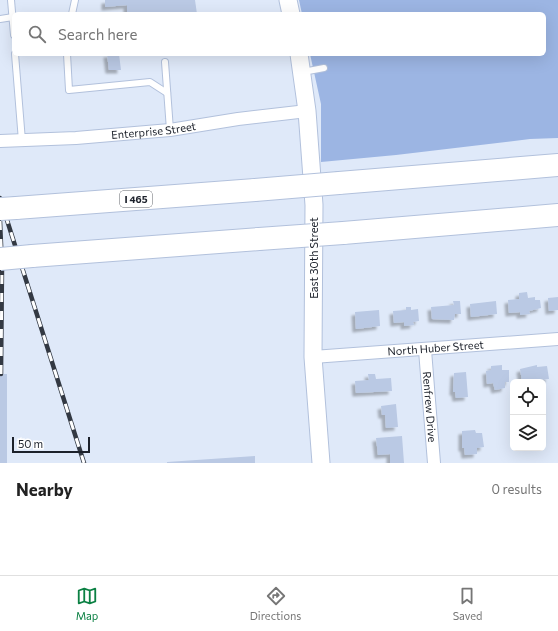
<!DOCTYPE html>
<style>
:root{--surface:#fff;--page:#f2f2f2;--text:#222;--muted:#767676;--line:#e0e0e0;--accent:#0b8043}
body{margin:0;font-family:Commissioner,sans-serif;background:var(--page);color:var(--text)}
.controls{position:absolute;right:12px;bottom:12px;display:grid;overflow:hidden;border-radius:6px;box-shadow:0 4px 16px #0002}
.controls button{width:36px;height:36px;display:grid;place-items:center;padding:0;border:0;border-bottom:1px solid var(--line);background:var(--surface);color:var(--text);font:20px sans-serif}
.scale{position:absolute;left:12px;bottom:10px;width:78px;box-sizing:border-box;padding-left:4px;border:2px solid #1c212b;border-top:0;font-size:11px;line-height:14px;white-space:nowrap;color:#1c212b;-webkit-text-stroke:3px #fff;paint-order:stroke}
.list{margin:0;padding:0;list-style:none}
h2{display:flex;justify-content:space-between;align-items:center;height:52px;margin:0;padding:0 16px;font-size:17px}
h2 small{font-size:13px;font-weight:400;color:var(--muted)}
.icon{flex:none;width:22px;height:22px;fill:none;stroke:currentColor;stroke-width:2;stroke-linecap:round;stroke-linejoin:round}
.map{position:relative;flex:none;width:558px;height:463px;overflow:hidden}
.search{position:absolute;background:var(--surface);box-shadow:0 4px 16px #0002;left:12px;right:12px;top:12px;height:44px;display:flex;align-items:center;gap:10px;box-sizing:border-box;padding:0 14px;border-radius:6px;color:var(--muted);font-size:15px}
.sheet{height:112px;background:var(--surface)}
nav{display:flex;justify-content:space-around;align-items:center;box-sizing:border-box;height:56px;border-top:1px solid var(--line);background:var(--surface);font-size:11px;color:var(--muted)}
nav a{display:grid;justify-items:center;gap:2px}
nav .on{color:var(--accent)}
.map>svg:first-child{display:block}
.green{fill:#9cb5e3}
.building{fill:#bac9e4;filter:url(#shadow)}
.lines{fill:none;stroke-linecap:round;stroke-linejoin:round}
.lane-casing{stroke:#b2c1dc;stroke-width:8}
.street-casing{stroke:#b2c1dc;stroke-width:14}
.secondary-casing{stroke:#b2c1dc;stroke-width:19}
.highway-casing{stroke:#b2c1dc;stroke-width:24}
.lane{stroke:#fff;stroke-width:6}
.street{stroke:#fff;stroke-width:12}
.secondary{stroke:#fff;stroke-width:17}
.highway{stroke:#fff;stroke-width:22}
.rail-casing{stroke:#333943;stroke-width:4.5}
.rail{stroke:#fff;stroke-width:3;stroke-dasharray:9;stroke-linecap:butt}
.highway-bridge-casing{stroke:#b2c1dc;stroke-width:24;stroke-linecap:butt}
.highway-bridge{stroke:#fff;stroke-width:22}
.labels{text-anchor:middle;stroke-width:3;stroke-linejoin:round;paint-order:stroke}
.shield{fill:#fff;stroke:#60646b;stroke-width:1}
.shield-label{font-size:10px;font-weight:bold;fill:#1c212b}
.street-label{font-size:11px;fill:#1c212b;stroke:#fff}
</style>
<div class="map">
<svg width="558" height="463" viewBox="0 0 558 463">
<defs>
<filter id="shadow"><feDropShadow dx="-3.5" dy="3.5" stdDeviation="1" flood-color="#0004"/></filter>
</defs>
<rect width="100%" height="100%" fill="#dfe9f9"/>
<path class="green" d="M 299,0 L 558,0 L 558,138 L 530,139 L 396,155 L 321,162 L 321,104 L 310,54 L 544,54 L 544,14 L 302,14 Z"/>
<g class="building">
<path d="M 105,0 L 195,0 L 197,14 L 127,14 L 127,5 L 105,7 Z"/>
<path d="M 107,54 L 119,54 L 121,70 L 109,70 Z"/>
<path d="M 527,292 L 528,298 L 535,297 L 535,300 L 540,300 L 541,308 L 529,311 L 530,314 L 520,315 L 520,312 L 509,313 L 508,300 L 519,299 L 519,293 Z"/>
<path d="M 558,297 L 558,310 L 549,311 L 548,298 Z"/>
<path d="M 453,301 L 460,301 L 461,314 L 455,314 L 454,320 L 432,319 L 431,307 L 454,305 Z"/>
<path d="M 496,301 L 497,314 L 471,317 L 470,304 Z"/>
<path d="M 406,307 L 411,307 L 411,310 L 418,309 L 419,321 L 413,322 L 414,325 L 404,326 L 404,322 L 394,323 L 393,311 L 406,310 Z"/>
<path d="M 379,310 L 380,326 L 356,329 L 355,312 Z"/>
<path d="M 502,365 L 502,370 L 509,370 L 509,382 L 505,382 L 505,388 L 495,390 L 493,383 L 487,384 L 486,371 L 491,370 L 491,366 Z"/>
<path d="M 537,365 L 537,367 L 547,366 L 549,379 L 536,380 L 537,382 L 522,381 L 520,369 Z"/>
<path d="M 466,372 L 468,397 L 456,398 L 455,392 L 453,392 L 454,373 Z"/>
<rect x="0" y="374" width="7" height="89"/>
<path d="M 368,374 L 375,374 L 376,379 L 391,378 L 392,391 L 356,393 L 355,381 L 369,380 Z"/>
<path d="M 396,404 L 398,427 L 386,428 L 385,415 L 382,415 L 381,406 Z"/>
<path d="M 475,430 L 476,433 L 482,433 L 484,447 L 477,448 L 477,454 L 465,455 L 464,448 L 462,448 L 462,431 Z"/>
<path d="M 402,436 L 404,463 L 390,463 L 390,454 L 378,455 L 376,438 Z"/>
<path d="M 255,456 L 255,463 L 167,463 L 167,462 Z"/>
</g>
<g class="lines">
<g class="lane-casing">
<g id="lane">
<path d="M 11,0 L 14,35"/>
<path d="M 72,14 L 75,0"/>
<path d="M 0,19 L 13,17"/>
<path d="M 15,54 L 22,141"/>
<path d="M 67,54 L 69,90 L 150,82 L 167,93"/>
<path d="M 165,62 L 170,130"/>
<path d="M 303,72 L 324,68"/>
</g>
</g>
<g class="street-casing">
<g id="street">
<path id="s1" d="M 0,141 L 76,138 L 170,130 L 238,119 L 307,111"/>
<path id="s2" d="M 425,350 L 434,463"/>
<path id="s3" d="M 313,357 L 558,339"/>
</g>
</g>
<g class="secondary-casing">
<g id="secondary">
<path d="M 288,0 L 291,14"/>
<path d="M 299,54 L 307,111 L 314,205 L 313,357 L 321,463"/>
</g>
</g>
<g class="highway-casing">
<g id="highway">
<path d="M 339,183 L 558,165"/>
<path d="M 16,208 L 255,190"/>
<path d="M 343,233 L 558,215"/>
<path d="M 32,256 L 259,239"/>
</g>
</g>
<use href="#lane" class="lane"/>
<use href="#street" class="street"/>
<use href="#secondary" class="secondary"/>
<use href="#highway" class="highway"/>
<g class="rail-casing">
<g id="rail">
<path d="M 0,198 L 84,463"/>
<path d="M 0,221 L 2,267 L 1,374"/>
</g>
</g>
<use href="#rail" class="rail"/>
<g class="highway-bridge-casing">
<g id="highway-bridge">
<path d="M 255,190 L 339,183"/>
<path d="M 0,209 L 16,208"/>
<path d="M 259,239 L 343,233"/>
<path d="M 0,259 L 32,256"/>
</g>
</g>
<use href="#highway-bridge" class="highway-bridge"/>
</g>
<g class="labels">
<rect class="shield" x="120" y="191" width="32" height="16" rx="3"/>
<g class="shield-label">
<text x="136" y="203">I 465</text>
</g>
<g class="street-label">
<text dy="4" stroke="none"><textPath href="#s1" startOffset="154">Enterprise Street</textPath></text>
<text transform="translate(314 258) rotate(-90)" y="4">East 30th Street</text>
<text dy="4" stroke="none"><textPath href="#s3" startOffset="123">North Huber Street</textPath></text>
<text dy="4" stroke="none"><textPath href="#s2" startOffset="57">Renfrew Drive</textPath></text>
</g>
</g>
</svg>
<div class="controls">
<button><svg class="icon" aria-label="locate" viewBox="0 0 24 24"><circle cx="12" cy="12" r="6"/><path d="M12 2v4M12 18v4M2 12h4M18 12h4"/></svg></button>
<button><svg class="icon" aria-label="layers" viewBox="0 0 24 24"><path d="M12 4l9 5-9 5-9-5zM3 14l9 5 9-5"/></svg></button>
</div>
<div class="scale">50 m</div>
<div class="search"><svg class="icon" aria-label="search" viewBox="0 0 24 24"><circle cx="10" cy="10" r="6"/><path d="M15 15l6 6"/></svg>Search here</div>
</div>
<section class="sheet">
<h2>Nearby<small>0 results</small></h2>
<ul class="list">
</ul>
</section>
<nav>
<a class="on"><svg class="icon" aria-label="map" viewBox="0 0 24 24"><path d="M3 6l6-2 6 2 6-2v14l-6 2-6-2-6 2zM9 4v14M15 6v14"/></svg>Map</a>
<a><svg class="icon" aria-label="directions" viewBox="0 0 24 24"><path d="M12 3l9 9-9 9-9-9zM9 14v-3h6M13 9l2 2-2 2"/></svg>Directions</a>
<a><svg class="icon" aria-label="saved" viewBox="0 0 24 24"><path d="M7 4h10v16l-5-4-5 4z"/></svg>Saved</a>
</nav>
